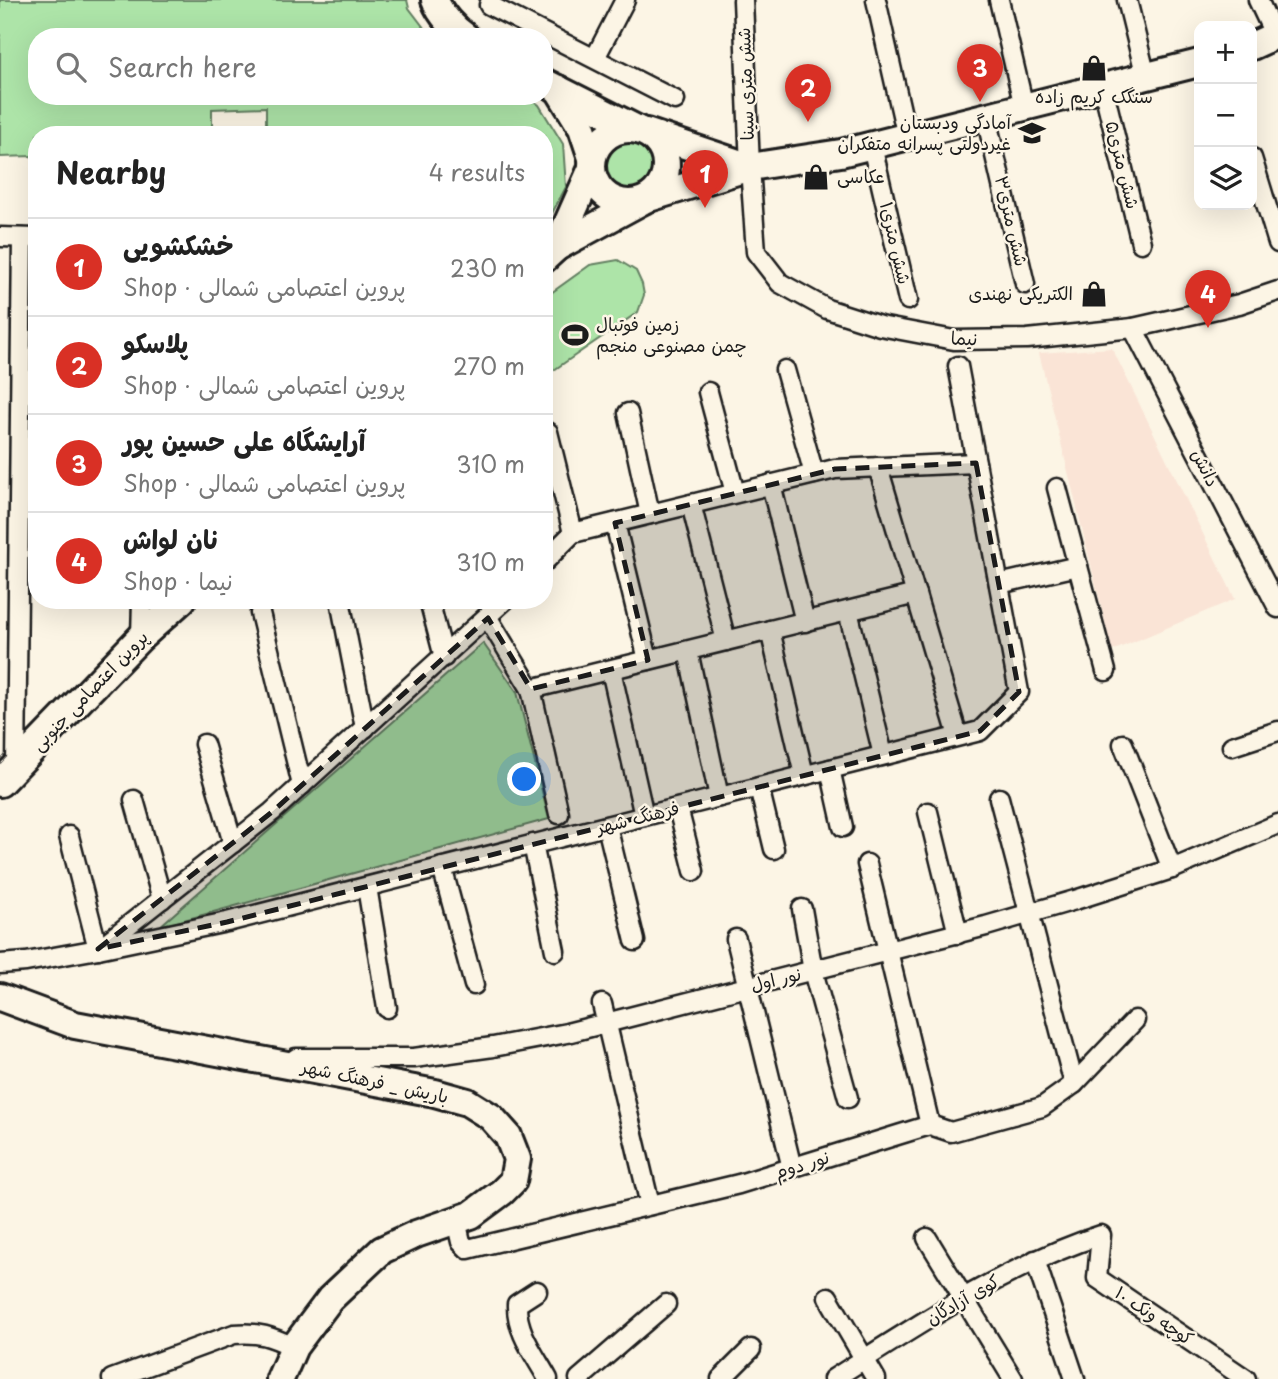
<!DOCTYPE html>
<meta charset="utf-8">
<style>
:root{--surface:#fff;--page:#f2f2f2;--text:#222;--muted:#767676;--line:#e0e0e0;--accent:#d93025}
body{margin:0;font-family:"Playpen Sans","Playpen Sans Arabic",sans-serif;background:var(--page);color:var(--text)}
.controls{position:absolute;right:21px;top:21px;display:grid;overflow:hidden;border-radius:14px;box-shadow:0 7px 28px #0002}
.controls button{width:63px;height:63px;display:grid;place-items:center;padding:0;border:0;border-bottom:2px solid var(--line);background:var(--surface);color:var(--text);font:35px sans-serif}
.you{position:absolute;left:525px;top:780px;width:24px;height:24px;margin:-18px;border:5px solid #fff;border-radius:50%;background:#1a73e8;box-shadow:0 0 0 10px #1a73e833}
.badge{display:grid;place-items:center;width:46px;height:46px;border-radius:50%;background:var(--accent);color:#fff;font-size:23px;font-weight:700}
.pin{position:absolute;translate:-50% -58px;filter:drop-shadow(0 2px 4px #0008)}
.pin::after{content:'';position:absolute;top:37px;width:24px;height:21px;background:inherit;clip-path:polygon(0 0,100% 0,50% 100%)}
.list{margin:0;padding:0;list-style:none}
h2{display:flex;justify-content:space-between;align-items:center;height:91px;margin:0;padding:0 28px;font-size:30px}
h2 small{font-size:23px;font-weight:400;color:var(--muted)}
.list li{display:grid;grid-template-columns:46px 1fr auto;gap:21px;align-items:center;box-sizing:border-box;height:98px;padding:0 28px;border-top:2px solid var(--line)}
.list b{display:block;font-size:26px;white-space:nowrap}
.list p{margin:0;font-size:23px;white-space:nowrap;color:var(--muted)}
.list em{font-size:23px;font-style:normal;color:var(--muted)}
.icon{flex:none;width:38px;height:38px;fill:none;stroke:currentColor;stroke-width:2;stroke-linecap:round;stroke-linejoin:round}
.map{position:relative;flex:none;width:1278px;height:1379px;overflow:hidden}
.search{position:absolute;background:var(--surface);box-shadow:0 7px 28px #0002;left:28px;top:28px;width:525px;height:77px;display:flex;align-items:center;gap:18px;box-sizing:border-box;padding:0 24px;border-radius:28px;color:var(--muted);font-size:26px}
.panel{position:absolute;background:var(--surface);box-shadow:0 7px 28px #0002;left:28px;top:126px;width:525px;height:483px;border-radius:28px}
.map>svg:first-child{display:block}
.built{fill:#fae4d6}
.green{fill:#ade4a8;stroke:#648062;stroke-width:2}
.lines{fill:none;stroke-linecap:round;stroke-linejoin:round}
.street-casing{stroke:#1c1c1c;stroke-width:23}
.secondary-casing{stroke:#1c1c1c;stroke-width:32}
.street{stroke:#fcf5e5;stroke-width:18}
.secondary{stroke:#fcf5e5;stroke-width:26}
.marked{fill:#1c1c1c;fill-opacity:0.2;stroke:#1c1c1c;stroke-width:5;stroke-dasharray:14 9;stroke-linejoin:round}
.labels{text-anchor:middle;stroke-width:5;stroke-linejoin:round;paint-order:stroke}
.street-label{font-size:18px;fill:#1c1c1c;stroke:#fcf5e5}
.poi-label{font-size:18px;fill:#1c1c1c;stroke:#fcf5e5;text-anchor:end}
</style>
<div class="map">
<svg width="1278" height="1379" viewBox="0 0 1278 1379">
<rect width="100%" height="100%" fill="#fcf5e5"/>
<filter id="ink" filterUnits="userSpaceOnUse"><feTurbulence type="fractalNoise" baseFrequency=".0143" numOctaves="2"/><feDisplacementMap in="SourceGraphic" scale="14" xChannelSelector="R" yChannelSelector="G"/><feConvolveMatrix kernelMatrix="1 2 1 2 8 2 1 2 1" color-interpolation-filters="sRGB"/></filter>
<g filter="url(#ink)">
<path class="built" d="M 1112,348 L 1235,599 L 1112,651 L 1039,353 Z"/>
<g class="green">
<path d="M 0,0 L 407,0 L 409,8 L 431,37 L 37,37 L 37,96 L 527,96 L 539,105 L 563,144 L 566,187 L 544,228 L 544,135 L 266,135 L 266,107 L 212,109 L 212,135 L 37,135 L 37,209 L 34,209 L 34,156 L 0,157 Z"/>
<circle cx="628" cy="166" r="27"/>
<path d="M 618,260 L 636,271 L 642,284 L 644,295 L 638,312 L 554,370 L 544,358 L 544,298 L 590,265 Z"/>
<path d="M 483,643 L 517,692 L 549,819 L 159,927 Z"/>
</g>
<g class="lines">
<g class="street-casing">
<g id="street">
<path d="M 491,0 L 489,5 L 675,100"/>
<path d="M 743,0 L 750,167 L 756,252 L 780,283 L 827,309 L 880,326 L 954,340 L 1027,339 L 1133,328 L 1239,304 L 1278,291"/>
<path d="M 876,0 L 907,137"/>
<path d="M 999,0 L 1024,107"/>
<path d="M 1127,0 L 1146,77"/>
<path d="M 1258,0 L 1275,36"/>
<path d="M 595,58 L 625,0"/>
<path d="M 1103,87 L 1141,243"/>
<path d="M 986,117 L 1025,284"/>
<path d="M 872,146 L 908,300"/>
<path d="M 1252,158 L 1278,243"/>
<path d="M 0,237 L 37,238"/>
<path d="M 1133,328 L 1278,608"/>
<path d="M 785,370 L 814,474"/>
<path d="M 708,392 L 735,493"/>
<path d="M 628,413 L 650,514"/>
<path d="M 548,432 L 573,533"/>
<path d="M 878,467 L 958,736"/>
<path d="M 771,484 L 805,622"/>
<path d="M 1057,488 L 1106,671"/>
<path d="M 691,504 L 726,641"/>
<path d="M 615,523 L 648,660"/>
<path d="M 544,562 L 573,533 L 835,469 L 976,463"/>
<path d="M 999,584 L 1078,566"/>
<path d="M 340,600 L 365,728"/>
<path d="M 429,600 L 444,657"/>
<path d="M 848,611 L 883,755"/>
<path d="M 260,613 L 302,785"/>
<path d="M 488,618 L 531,689 L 916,594"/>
<path d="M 770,630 L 804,775"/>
<path d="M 141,637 L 142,600"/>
<path d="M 688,651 L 719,797"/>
<path d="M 611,670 L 644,816"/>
<path d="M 531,689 L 559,814"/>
<path d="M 204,744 L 233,843"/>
<path d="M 1123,744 L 1172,869"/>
<path d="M 1232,746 L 1278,731"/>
<path d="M 16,767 L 22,238"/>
<path d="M 830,769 L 843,827"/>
<path d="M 759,787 L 774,849"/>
<path d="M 999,798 L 1074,1084"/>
<path d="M 134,800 L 162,899"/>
<path d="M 678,808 L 694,871"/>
<path d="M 928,812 L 958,934"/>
<path d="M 607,826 L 635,941"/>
<path d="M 69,836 L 98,949"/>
<path d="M 533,844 L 555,951"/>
<path d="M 867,864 L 930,1125"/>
<path d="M 442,867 L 474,985"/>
<path d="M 367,887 L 387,1008"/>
<path d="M 802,909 L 813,971 L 848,1098"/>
<path d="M 736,939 L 792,1168"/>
<path d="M 102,946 L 272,812 L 505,600"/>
<path d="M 0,964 L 26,962 L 98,949 L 227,922 L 980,731 L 1019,692 L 958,366"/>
<path d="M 602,1004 L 650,1205"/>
<path d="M 296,1058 L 414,1058 L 493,1047 L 567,1033 L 986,926 L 1075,900 L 1172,869 L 1278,824"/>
<path d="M 456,1220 L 461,1242 L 468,1249 L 739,1184 L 930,1125 L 951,1132 L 1042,1107 L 1074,1084 L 1135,1020"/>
<path d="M 927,1238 L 1013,1379"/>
<path d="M 1035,1260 L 1075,1379"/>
<path d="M 537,1291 L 517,1304 C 516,1332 535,1355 548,1379"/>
<path d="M 828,1297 L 876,1379"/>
<path d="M 112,1379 L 234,1334 C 260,1332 270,1336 294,1347"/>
<path d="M 579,1379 L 666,1304"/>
<path d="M 721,1379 L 751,1349"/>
<path d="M 833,1379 C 916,1326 1007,1265 1101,1235 L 1097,1278 L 1246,1379"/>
</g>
</g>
<g class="secondary-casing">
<g id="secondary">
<path d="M 435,0 C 440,14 454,29 466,37"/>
<path d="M 1252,46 L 1278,34"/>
<path d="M 544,82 L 637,129"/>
<path d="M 558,89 L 582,128 L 592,158"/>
<circle cx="629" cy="166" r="37"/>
<path d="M 646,132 L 750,167"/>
<path d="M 649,198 L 750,167 L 841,153 L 1199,63"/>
<path d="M 557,247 L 592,168"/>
<path d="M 544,259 L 557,247 L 640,202"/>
<path d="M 0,783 L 141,637 L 182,600"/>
<path d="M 0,997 L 75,1025 L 435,1093 L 467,1102 L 491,1117 L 508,1136 L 517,1159 L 513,1181 L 502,1192 L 471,1215 L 416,1234 L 382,1250 L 330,1299 L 294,1347 L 280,1379"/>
</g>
</g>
<use href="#street" class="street"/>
<use href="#secondary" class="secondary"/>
</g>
</g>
<path class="marked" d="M 976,463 L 1019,692 L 980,731 L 227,922 L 98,949 L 272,812 L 488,618 L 531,689 L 648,660 L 615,523 L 835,469 Z"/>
<defs>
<g id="shop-bare" transform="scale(2.1)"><path d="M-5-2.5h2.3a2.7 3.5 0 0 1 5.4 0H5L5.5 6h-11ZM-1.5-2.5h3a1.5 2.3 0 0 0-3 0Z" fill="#1c1c1c" stroke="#fcf5e5" stroke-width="2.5" paint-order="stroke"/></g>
<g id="school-bare" transform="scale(2.1)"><path d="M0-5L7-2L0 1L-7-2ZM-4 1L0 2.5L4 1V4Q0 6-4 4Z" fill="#1c1c1c" stroke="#fcf5e5" stroke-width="2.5" paint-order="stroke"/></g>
<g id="stadium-bare" transform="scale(2.1)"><path d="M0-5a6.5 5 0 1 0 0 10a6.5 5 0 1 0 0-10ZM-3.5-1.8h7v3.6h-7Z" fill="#1c1c1c" stroke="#fcf5e5" stroke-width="2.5" paint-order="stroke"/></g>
</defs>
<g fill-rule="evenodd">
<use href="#shop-bare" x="1094" y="68"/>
<use href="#school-bare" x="1032" y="133"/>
<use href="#shop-bare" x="816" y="177"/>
<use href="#shop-bare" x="1094" y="294"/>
<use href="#stadium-bare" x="575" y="335"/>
</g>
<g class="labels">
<g class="street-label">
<text transform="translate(746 84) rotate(-92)" y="6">شش متری سینا</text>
<text transform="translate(1122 165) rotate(76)" y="6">۵شش متری</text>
<text transform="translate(1011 221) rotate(77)" y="6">شش متری۳</text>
<text transform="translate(895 243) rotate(77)" y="6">شش متری۱</text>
<text transform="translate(964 339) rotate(2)" y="6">نیما</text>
<text transform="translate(1205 468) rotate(63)" y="6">دانش</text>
<text transform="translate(90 691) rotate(-46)" y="6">پروین اعتصامی جنوبی</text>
<text transform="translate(638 818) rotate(-14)" y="6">فرهنگ شهر</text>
<text transform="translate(776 980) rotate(-14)" y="6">نور اول</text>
<text transform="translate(375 1082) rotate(12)" y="6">باریش _ فرهنگ شهر</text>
<text transform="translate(802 1165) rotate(-17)" y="6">نور دوم</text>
<text transform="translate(963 1300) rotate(-30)" y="6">کوی آزادگان</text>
<text transform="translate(1154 1316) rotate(34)" y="6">کوچه ونک ۱۰</text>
</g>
<g class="poi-label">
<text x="1094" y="103" text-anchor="middle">سنگک کریم زاده</text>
<text x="1011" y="129">آمادگی ودبستان<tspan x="1011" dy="21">غیردولتی پسرانه متفکران</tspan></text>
<text x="837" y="183" text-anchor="start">عکاسی</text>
<text x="1073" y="300">الکتریکی نهندی</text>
<text x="596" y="331" text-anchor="start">زمین فوتبال<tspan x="596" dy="21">چمن مصنوعی منجم</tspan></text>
</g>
</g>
</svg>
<div class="controls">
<button>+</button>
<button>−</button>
<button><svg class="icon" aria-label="layers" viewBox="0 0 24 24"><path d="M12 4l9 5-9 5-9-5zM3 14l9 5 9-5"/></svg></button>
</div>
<div class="you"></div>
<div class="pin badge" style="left:705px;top:208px">1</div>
<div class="pin badge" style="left:808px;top:122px">2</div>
<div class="pin badge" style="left:980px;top:102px">3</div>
<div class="pin badge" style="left:1208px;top:328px">4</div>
<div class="search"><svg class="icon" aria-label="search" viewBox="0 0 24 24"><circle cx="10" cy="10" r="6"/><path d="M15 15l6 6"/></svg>Search here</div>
<section class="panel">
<h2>Nearby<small>4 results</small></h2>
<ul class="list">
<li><span class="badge">1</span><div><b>خشکشویی</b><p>Shop · پروین اعتصامی شمالی</p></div><em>230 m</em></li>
<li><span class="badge">2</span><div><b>پلاسکو</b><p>Shop · پروین اعتصامی شمالی</p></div><em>270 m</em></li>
<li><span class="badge">3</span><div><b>آرایشگاه علی حسین پور</b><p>Shop · پروین اعتصامی شمالی</p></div><em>310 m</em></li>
<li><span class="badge">4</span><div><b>نان لواش</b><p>Shop · نیما</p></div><em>310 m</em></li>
</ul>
</section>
</div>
